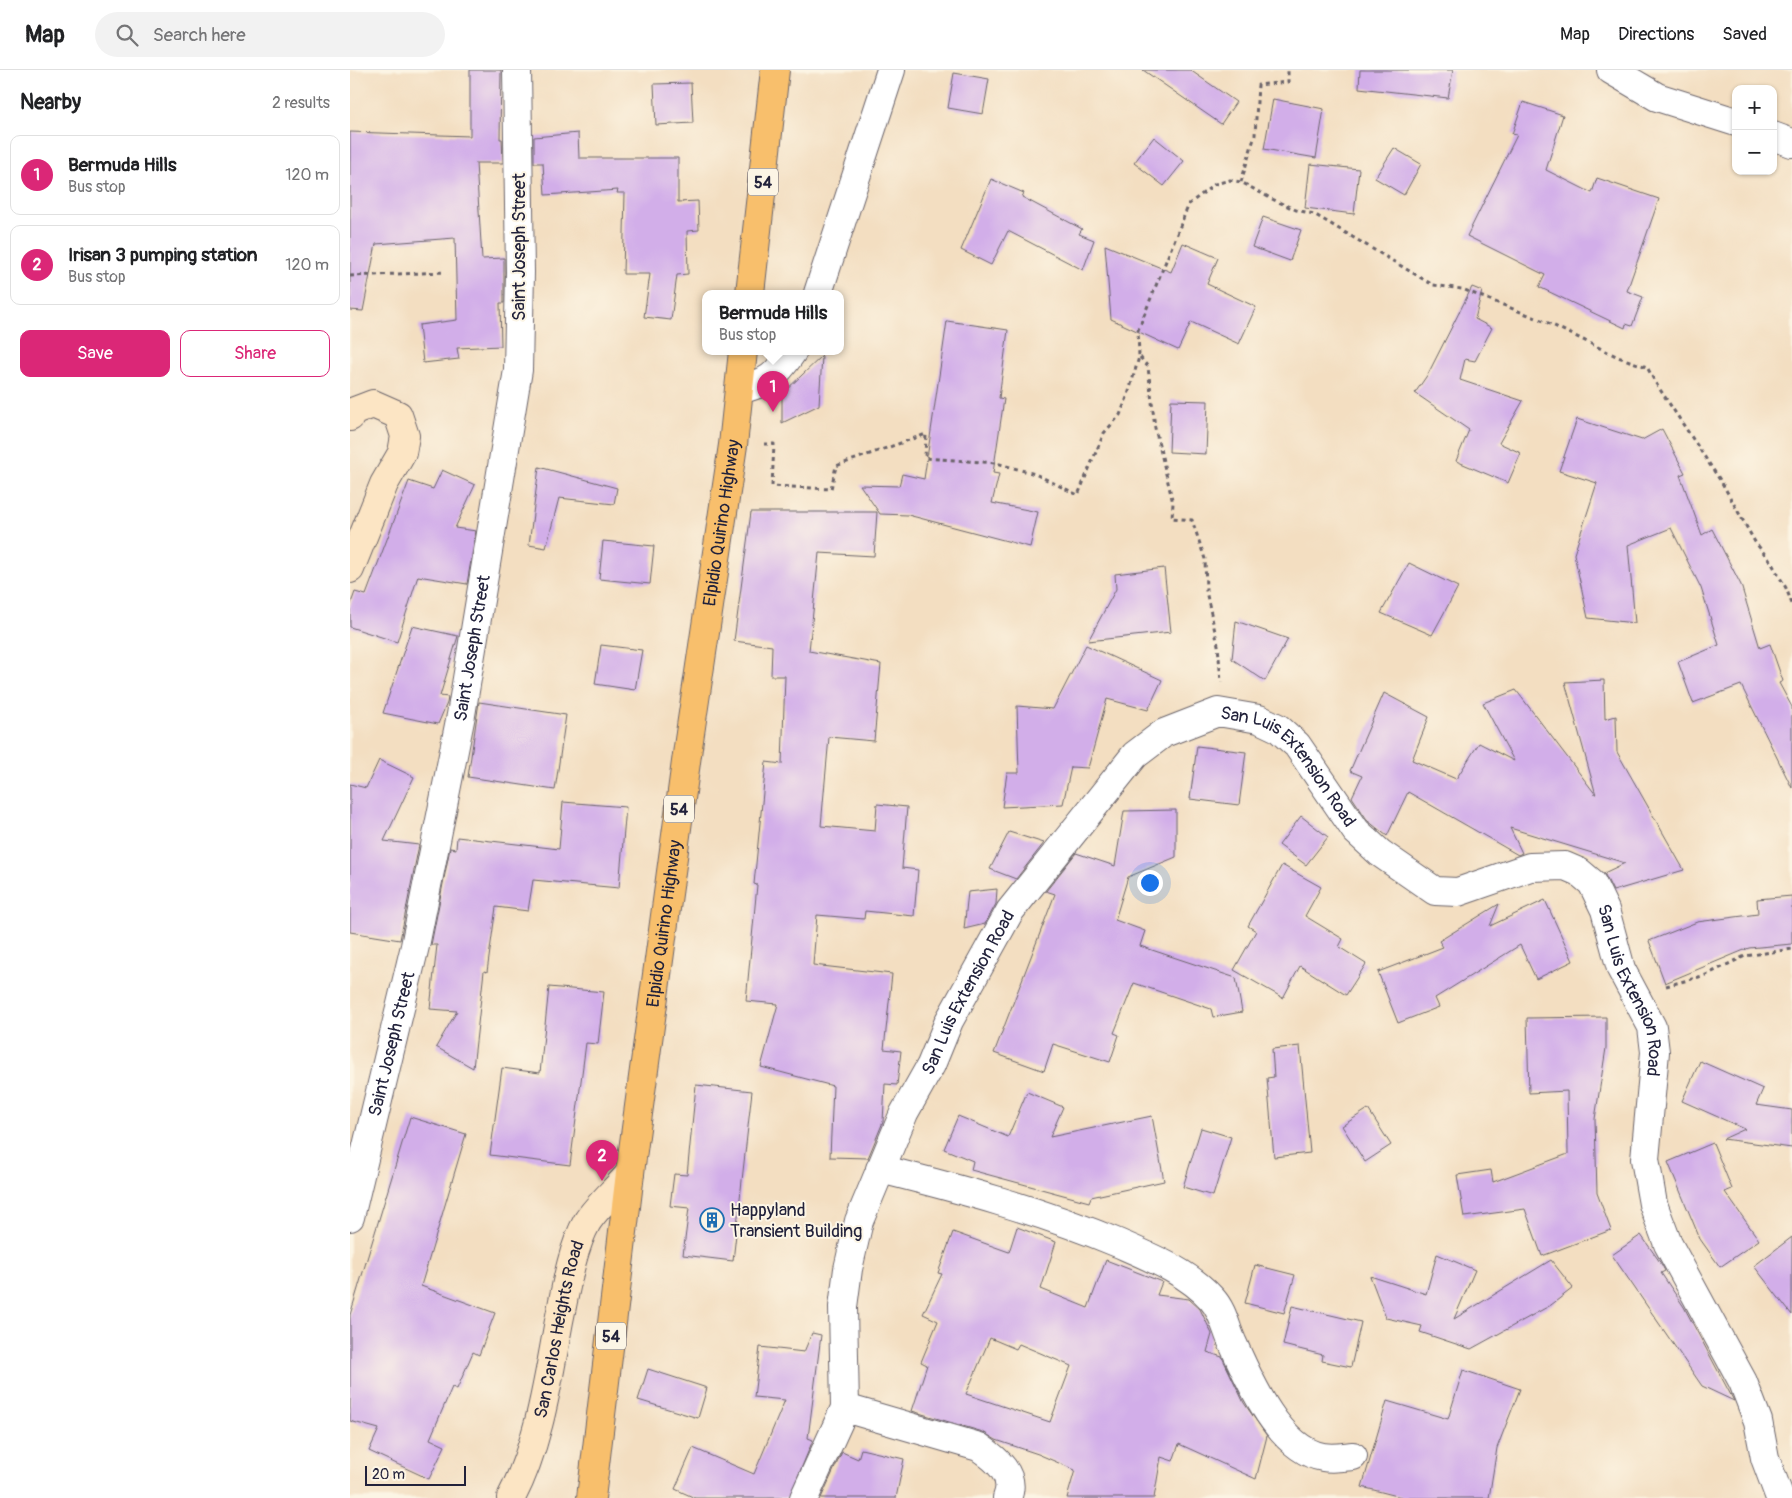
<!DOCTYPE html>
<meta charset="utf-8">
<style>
:root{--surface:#fff;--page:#f2f2f2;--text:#202124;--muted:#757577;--line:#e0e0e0;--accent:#db2777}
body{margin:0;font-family:Pangolin,sans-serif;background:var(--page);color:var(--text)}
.controls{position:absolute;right:15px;top:15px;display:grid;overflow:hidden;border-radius:10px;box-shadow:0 1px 4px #0004}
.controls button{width:45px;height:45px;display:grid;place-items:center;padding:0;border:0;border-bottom:1px solid var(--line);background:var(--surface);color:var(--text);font:25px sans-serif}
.scale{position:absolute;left:15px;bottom:12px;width:101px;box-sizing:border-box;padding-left:5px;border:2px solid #22223b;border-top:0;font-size:14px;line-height:18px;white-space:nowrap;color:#22223b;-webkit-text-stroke:4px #fcf5e5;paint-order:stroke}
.you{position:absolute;left:799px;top:812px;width:18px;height:18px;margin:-12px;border:4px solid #fff;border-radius:50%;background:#1a73e8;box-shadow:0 0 0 8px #1a73e833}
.badge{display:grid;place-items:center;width:32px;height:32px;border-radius:50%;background:var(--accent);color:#fff;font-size:16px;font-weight:700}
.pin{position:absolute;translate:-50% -41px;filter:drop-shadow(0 1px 2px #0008)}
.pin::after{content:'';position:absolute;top:26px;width:18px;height:15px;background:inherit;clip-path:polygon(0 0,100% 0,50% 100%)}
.popup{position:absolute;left:352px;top:220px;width:142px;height:65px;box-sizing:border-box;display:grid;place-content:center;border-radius:10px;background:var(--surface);filter:drop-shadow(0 1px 4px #0005);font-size:16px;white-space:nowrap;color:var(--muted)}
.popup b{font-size:19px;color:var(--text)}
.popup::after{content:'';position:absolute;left:50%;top:100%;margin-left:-10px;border:10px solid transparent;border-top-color:var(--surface)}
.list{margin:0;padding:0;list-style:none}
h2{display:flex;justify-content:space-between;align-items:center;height:65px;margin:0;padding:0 20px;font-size:21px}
h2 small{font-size:16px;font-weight:400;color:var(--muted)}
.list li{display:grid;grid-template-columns:32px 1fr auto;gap:15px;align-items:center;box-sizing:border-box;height:80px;margin:0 10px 10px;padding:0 10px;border:1px solid var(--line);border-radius:10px}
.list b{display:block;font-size:19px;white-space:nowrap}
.list p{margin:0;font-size:16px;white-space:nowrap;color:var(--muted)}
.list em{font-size:16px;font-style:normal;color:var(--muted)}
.actions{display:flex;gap:10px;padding:15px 20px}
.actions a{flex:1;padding:11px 0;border:1px solid var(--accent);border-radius:10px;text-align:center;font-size:18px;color:var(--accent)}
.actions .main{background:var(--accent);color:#fff}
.icon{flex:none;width:28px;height:28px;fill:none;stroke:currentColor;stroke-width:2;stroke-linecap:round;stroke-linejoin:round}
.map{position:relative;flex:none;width:1442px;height:1428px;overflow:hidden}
header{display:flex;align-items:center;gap:30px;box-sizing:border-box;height:70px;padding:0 25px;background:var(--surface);border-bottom:1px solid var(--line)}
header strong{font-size:24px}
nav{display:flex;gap:28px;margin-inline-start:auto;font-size:18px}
.search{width:350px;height:45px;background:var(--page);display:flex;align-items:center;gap:12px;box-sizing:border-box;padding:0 18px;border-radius:28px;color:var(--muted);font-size:19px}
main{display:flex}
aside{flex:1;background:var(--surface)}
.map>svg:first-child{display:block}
.building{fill:#d2aee9;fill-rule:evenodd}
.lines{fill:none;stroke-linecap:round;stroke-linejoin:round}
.street-casing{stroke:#6b646a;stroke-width:30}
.secondary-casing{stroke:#6b646a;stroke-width:30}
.highway-casing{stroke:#6b646a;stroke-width:30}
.path{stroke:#6b646a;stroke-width:3;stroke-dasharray:4 4;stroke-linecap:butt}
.street{stroke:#fff;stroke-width:28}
.secondary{stroke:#fce5c4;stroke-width:28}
.highway{stroke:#f8bf6c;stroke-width:28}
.labels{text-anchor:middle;stroke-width:4;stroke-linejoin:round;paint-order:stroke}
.shield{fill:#fcf5e5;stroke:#63616e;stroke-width:1}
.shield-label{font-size:16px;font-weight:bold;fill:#22223b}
.street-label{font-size:18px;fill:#22223b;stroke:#fcf5e5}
.poi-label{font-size:18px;fill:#22223b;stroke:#fcf5e5;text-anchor:start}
</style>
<header>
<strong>Map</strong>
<div class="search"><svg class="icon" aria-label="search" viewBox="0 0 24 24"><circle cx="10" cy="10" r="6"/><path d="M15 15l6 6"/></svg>Search here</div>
<nav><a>Map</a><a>Directions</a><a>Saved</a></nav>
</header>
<main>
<aside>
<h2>Nearby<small>2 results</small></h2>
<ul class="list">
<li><span class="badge">1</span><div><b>Bermuda Hills</b><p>Bus stop</p></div><em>120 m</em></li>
<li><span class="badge">2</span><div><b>Irisan 3 pumping station</b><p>Bus stop</p></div><em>120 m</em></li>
</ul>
<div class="actions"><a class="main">Save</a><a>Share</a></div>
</aside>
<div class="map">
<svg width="1442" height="1428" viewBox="0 0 1442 1428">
<rect width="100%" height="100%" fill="#fcf5e5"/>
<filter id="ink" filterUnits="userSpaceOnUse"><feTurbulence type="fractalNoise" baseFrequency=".02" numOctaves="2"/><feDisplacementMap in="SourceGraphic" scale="10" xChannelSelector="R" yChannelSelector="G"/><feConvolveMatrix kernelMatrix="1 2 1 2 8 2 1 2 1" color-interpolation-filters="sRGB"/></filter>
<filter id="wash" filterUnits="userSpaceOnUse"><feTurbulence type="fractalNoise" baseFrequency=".0096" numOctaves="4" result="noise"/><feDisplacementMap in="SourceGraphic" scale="20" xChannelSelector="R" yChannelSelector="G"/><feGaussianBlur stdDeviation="1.12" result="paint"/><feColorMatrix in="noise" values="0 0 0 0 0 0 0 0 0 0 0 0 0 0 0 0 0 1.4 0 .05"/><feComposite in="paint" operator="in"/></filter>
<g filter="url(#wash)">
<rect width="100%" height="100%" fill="#f3dec1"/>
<g id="blocks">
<g class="building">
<path d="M 120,0 L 151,0 L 150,69 L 152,69 L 153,93 L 126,93 L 132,189 L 154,188 L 154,233 L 150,233 L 151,276 L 107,278 L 109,289 L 73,293 L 69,255 L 107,250 L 105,168 L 26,174 L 13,241 L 0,240 L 0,62 L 120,66 Z"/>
<path d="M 793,0 L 840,0 L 886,32 L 871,54 Z"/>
<path d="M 1010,0 L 1103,0 L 1098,28 L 1009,18 Z"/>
<path d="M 604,3 L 639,9 L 633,44 L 598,38 Z"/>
<path d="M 341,13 L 343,53 L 306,55 L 304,14 Z"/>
<path d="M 923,29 L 974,39 L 966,88 L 914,79 Z"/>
<path d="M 1173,32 L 1213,45 L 1196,100 L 1242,123 L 1247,108 L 1309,129 L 1277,221 L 1293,227 L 1282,256 L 1276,254 L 1275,258 L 1189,217 L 1195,205 L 1117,166 L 1167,65 L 1162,64 Z"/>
<path d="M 228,63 L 229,88 L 328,88 L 328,132 L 348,131 L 349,160 L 337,161 L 338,204 L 327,205 L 321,250 L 294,247 L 300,204 L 273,204 L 275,123 L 267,123 L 268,120 L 195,125 L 193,93 L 184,93 L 184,67 Z"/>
<path d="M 804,67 L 834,91 L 814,116 L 784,93 Z"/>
<path d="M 1044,78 L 1071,94 L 1054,125 L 1025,108 Z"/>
<path d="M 960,94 L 1009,99 L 1004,144 L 955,138 Z"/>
<path d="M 641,109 L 674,123 L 672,127 L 732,159 L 729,164 L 744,170 L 733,200 L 658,161 L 641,195 L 611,180 Z"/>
<path d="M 913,147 L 951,160 L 940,191 L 902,177 Z"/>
<path d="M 833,173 L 868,188 L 857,214 L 906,237 L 889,274 L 841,252 L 828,280 L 761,249 L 755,175 L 821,202 Z"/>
<path d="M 1122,217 L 1132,221 L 1125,249 L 1142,258 L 1125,291 L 1115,289 L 1110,310 L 1173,331 L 1149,373 L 1171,383 L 1158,413 L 1106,391 L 1119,360 L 1065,323 L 1078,304 Z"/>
<path d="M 597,251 L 658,260 L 649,328 L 654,329 L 643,403 L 649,404 L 642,433 L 688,442 L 680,477 L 558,445 L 530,444 L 510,415 L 549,416 L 552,404 L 574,409 Z"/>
<path d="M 472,286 L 469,335 L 432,353 L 432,324 Z"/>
<path d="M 821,330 L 858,331 L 856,384 L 819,382 Z"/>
<path d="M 1227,349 L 1292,370 L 1312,359 L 1335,403 L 1330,405 L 1352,465 L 1362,459 L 1391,515 L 1410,578 L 1420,574 L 1433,611 L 1429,613 L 1442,637 L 1442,718 L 1391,615 L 1343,633 L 1328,592 L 1369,575 L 1351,518 L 1321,458 L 1278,475 L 1285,553 L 1238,548 L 1224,484 L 1247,413 L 1209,401 Z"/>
<path d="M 189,397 L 267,418 L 264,434 L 209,428 L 196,478 L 179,475 Z"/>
<path d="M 92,400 L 125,415 L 105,458 L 126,461 L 117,514 L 68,506 L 47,572 L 0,557 L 0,536 L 5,522 L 16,525 L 59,411 L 83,419 Z"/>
<path d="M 401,442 L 527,442 L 524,486 L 469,483 L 459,581 L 531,594 L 524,671 L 479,667 L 471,756 L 525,761 L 527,734 L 557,737 L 552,798 L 568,800 L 564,846 L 515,841 L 514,849 L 467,845 L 463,895 L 542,904 L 534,979 L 551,981 L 547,1015 L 535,1014 L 533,1052 L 518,1088 L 480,1087 L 483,1016 L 411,997 L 428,934 L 396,931 L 407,815 L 404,814 L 416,692 L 432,694 L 435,606 L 421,606 L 422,576 L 384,571 Z"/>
<path d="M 253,471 L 304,476 L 300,514 L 249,509 Z"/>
<path d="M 1059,493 L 1108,517 L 1082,565 L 1031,543 Z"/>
<path d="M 814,498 L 821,562 L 738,571 L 766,519 L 765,504 Z"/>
<path d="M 886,551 L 938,569 L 915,611 L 882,589 Z"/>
<path d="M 62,556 L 108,566 L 90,626 L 98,627 L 97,633 L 88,654 L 33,643 Z"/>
<path d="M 251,575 L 292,580 L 285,620 L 245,614 Z"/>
<path d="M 736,575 L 812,610 L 798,640 L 757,629 L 738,698 L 721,697 L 713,734 L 652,737 L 657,703 L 669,703 L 667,636 L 703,639 Z"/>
<path d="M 1254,610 L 1255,649 L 1266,646 L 1267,682 L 1334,800 L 1263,821 L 1254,803 L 1275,793 L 1160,758 L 1172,783 L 1168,785 L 1058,722 L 1037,766 L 1018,751 L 1002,727 L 1012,706 L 1000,701 L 1034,623 L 1079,647 L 1062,690 L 1106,709 L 1129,673 L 1164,691 L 1133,633 L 1166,620 L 1246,725 L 1215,612 Z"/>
<path d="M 129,632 L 216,645 L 205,720 L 118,707 Z"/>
<path d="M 847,676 L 896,682 L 889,735 L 840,729 Z"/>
<path d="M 29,690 L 64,707 L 34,771 L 69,775 L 50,870 L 0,862 L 0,714 L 16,718 Z"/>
<path d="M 213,732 L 276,737 L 269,818 L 183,810 L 178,841 L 146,837 L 137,902 L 134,901 L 123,998 L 86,977 L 107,941 L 80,939 L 87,875 L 81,875 L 100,778 L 106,779 L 107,767 L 209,779 Z"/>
<path d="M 826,740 L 826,787 L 778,807 L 765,850 L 795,861 L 790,876 L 886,908 L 892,942 L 863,947 L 861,939 L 784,913 L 764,963 L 769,965 L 760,992 L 703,974 L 694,1001 L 644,983 L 705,824 L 696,821 L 726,783 L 765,796 L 774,741 Z"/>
<path d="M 951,746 L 978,767 L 956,795 L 929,775 Z"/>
<path d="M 659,762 L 694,773 L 666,809 L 640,799 Z"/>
<path d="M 932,795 L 971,817 L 955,846 L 993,869 L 989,877 L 1016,894 L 996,925 L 950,896 L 933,928 L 884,900 L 906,861 L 898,856 Z"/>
<path d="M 647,819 L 646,834 L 635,854 L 614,859 L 618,822 Z"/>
<path d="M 1442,826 L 1442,874 L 1399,878 L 1315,913 L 1299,871 L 1347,852 L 1408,844 L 1407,829 Z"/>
<path d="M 1195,830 L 1223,891 L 1186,909 L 1170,875 L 1085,928 L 1089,937 L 1048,953 L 1028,902 L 1093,877 L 1089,871 L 1149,834 L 1140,856 Z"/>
<path d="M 199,917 L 254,922 L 248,974 L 236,973 L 220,1095 L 140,1085 L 152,998 L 190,1003 Z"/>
<path d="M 1256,947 L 1256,978 L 1245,1049 L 1247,1123 L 1261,1160 L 1192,1186 L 1175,1139 L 1114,1147 L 1107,1105 L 1141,1100 L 1143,1112 L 1218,1084 L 1217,1021 L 1179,1023 L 1177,948 Z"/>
<path d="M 950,976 L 960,1083 L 924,1087 L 917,1008 L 924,1007 L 922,979 Z"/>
<path d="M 1350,991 L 1413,1019 L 1406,1035 L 1442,1040 L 1442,1078 L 1373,1069 L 1395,1059 L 1332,1031 Z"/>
<path d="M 346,1015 L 402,1021 L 383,1191 L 333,1185 L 339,1138 L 320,1136 L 324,1104 L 337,1105 Z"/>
<path d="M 677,1022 L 713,1037 L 700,1067 L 802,1046 L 814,1111 L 741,1127 L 739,1132 L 621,1100 L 623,1091 L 594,1079 L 608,1046 L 658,1067 Z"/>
<path d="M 1018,1039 L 1041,1075 L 1015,1092 L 992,1056 Z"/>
<path d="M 60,1047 L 116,1064 L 71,1216 L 145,1243 L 129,1285 L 123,1282 L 107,1319 L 102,1317 L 80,1369 L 95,1376 L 79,1409 L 19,1381 L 29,1359 L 0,1351 L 0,1245 Z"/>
<path d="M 851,1058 L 881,1067 L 863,1126 L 833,1117 Z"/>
<path d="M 1363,1073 L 1382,1119 L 1375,1122 L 1409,1170 L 1370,1197 L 1350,1169 L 1318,1092 Z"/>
<path d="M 667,1157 L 706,1172 L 691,1219 L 738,1238 L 756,1190 L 812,1212 L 807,1225 L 839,1229 L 850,1239 L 862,1264 L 857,1282 L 872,1287 L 894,1333 L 917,1366 L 906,1409 L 829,1374 L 823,1391 L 811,1387 L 804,1428 L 717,1428 L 725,1400 L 688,1384 L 646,1370 L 633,1362 L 562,1341 L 577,1295 L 571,1292 L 588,1251 L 573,1244 L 592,1204 L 588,1203 L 603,1162 L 659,1182 ZM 640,1268 L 666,1279 L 669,1274 L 721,1296 L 700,1352 L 616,1324 Z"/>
<path d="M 1291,1165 L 1312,1195 L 1315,1201 L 1311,1203 L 1334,1237 L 1384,1331 L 1352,1316 L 1262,1185 Z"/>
<path d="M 1442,1167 L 1442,1245 L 1404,1196 Z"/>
<path d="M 1087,1184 L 1125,1200 L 1104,1249 L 1201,1190 L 1223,1218 L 1201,1235 L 1121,1279 L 1070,1262 L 1072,1256 L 1036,1248 L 1020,1206 L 1076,1224 Z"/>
<path d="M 905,1195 L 945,1205 L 934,1243 L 895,1233 Z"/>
<path d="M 942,1236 L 1011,1252 L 1001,1297 L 972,1291 L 973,1285 L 933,1275 Z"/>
<path d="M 462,1263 L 471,1265 L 458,1368 L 463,1370 L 439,1428 L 345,1428 L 325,1419 L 343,1378 L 404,1404 L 435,1330 L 404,1327 L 410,1277 L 454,1282 Z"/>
<path d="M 298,1299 L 357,1318 L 348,1348 L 288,1330 Z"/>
<path d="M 1113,1300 L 1170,1319 L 1147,1378 L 1139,1428 L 1055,1428 L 1012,1417 L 1037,1331 L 1098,1349 Z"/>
<path d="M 511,1379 L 554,1389 L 546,1428 L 471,1428 L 492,1382 L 508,1389 Z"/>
</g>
</g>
</g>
<g filter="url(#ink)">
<use href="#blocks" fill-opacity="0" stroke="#6b646a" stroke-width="1"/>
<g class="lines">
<g class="street-casing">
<g id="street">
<path d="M 1261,0 L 1307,27 L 1386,52"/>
<path d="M 1423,66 L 1442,73"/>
<path d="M 468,223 L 541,0"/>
<path d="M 389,320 C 419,312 425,307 443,281"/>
<path d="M 530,1099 C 611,1119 691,1141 768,1173 C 800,1187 838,1202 862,1229 C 874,1242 876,1260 884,1276 C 900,1312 930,1380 973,1387 C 983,1389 993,1387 1003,1386"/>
<path id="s1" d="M 0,1147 L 65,876 L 111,645 L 168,300 L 170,202 L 167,0"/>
<path d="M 495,1338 L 629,1377 C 646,1389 667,1405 657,1428"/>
<path id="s2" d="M 454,1428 L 495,1338 L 493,1237 L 498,1199 L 509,1151 L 554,1043 L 581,995 L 599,951 L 660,841 L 785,685 L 814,663 L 868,642 L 909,649 L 928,658 L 947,675 L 1006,761 L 1030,783 L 1085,821 L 1108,822 L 1180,797 L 1215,796 L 1229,802 L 1242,813 L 1255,840 L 1271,899 L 1302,957 L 1305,982 L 1295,1089 L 1303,1134 L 1318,1174 L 1393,1312 L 1408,1351 L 1415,1388 L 1430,1428"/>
</g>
</g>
<g class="secondary-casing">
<g id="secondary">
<path d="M 0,347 L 2,342 L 23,334 L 48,345 L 55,366 L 52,383 L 34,414 L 0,499"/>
<path id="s3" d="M 161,1428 C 189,1375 198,1310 209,1251 C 215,1222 222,1178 237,1152 C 248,1135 267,1119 280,1103"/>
</g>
</g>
<g class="highway-casing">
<g id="highway">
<path d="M 400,223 L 425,0"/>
<path id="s4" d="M 241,1428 L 281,1095 L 339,670 L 383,375 L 393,281"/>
</g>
</g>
<g class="path">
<path d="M 891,112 L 905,65 L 908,15 L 938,12 L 938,0"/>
<path d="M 0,206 L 95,202"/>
<path d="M 790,287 L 798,297 L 805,358 L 823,433 L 822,448 L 842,450 L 855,489 L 856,521 L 868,575 L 871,612"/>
<path d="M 414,374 L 424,374 L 422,416 L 481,419 L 486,396 L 576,364 L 575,388 L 646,393 L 685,404 L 728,425 L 754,363 L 770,345 L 778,325 L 789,287 L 788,260 L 839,134 L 865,114 L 880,110 L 891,112 L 922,129 L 946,140 L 964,144 L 1083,215 L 1112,219 L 1194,251 L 1268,287 L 1297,297 L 1305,312 L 1372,413 L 1405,472 L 1421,492 L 1436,518 L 1442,534"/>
<path d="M 1316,916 L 1356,905 L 1395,886 L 1442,879"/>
</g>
<use href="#street" class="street"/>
<use href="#secondary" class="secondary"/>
<use href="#highway" class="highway"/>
</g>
</g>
<defs>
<g id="building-ring" transform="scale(1.25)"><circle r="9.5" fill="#fcf5e5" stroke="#1f6fb2" stroke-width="1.5"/><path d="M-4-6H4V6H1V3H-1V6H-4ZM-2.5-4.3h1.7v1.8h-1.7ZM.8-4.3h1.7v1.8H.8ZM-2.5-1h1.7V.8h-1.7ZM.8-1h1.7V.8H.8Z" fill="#1f6fb2"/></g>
</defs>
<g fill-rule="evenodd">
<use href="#building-ring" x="362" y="1150"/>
</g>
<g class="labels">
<g class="shield">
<rect x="398" y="98.5" width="30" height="27" rx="4"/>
<rect x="314" y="725.5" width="30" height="27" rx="4"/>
<rect x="246" y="1252.5" width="30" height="27" rx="4"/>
</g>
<g class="shield-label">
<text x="413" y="118">54</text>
<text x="329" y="745">54</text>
<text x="261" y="1272">54</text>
</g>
<g class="street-label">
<text transform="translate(169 177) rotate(-90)" y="6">Saint Joseph Street</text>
<text dy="6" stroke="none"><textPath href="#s4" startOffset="984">Elpidio Quirino Highway</textPath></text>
<text dy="6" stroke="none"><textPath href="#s1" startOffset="582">Saint Joseph Street</textPath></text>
<text dy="6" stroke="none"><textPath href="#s2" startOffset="1021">San Luis Extension Road</textPath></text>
<text dy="6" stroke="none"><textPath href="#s4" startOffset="579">Elpidio Quirino Highway</textPath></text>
<text dy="6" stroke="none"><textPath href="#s2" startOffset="1501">San Luis Extension Road</textPath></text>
<text dy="6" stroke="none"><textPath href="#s2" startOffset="541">San Luis Extension Road</textPath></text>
<text dy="6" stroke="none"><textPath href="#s1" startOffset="178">Saint Joseph Street</textPath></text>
<text dy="6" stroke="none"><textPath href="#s3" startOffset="176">San Carlos Heights Road</textPath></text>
</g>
<g class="poi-label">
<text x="380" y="1146">Happyland<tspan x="380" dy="21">Transient Building</tspan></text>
</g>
</g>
</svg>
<div class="controls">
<button>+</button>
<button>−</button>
</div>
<div class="scale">20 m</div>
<div class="you"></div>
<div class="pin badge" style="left:423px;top:342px">1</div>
<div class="popup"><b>Bermuda Hills</b>Bus stop</div>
<div class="pin badge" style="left:252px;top:1111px">2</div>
</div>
</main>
